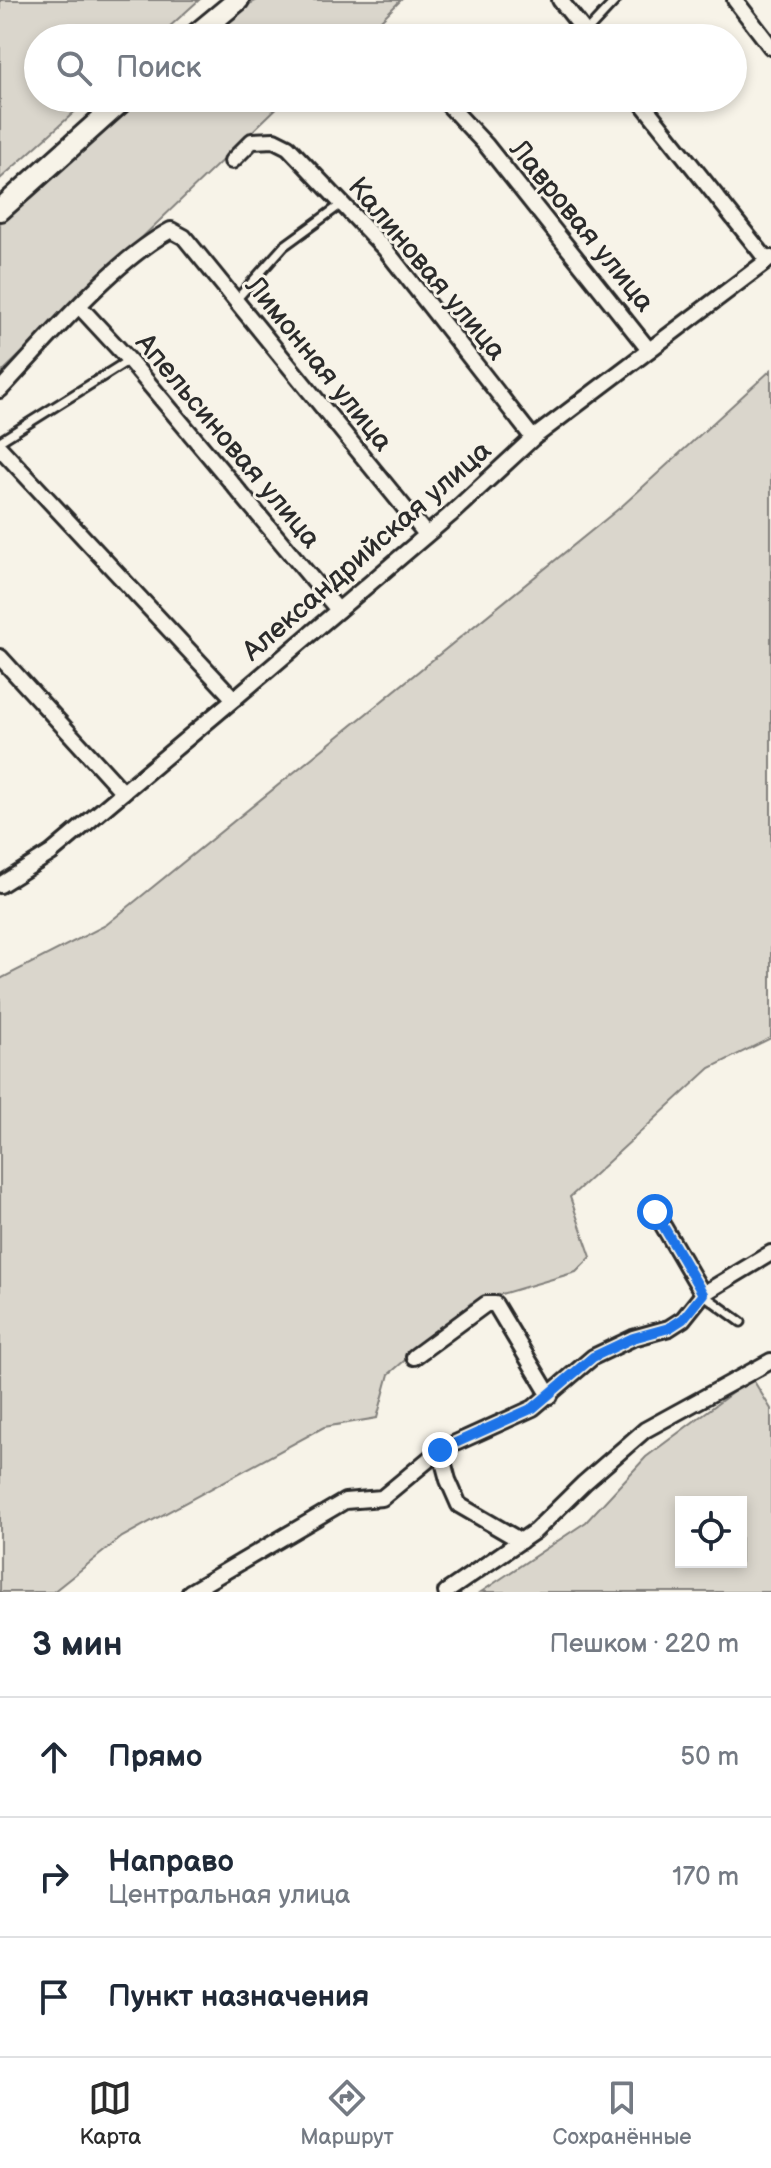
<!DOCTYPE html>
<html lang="ru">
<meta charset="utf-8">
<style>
:root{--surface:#fff;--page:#f6f6f7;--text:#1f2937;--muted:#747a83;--line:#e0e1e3;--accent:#2b2b2b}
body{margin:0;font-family:"Balsamiq Sans",sans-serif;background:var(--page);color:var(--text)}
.controls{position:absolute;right:24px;bottom:24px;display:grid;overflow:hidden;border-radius:0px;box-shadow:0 4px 12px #0003}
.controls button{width:72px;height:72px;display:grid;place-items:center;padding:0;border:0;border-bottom:2px solid var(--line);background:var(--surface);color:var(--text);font:40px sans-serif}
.stop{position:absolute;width:24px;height:24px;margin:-18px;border:6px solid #1a73e8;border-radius:50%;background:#fff}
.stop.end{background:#1a73e8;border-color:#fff;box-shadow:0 2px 8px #0008}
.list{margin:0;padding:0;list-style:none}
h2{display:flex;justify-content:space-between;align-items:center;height:104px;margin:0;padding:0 32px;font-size:34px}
h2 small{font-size:26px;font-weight:400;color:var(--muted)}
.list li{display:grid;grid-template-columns:52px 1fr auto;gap:24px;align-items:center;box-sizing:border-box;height:120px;padding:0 32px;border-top:2px solid var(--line)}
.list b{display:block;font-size:30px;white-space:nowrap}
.list p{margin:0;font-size:26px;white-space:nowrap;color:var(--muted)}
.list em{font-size:26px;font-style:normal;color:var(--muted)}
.icon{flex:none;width:44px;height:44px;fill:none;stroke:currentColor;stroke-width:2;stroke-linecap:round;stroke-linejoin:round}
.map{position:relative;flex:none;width:771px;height:1592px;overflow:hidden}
.search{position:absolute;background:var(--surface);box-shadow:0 4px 12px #0003;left:24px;right:24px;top:24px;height:88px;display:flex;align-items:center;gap:20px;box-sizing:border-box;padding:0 28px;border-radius:44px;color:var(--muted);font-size:30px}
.sheet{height:464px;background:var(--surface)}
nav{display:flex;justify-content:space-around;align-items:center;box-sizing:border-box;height:112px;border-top:2px solid var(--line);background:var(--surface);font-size:22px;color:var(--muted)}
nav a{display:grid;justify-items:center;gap:4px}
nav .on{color:var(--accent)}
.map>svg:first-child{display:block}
.green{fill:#dad6cc;stroke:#82807c;stroke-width:2;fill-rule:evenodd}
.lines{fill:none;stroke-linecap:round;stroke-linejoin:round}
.service-casing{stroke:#2b2b2b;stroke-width:13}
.minor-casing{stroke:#2b2b2b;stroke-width:20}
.secondary-casing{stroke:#2b2b2b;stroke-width:26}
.service{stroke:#f7f3e8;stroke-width:7}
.minor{stroke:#f7f3e8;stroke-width:14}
.secondary{stroke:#f7f3e8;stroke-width:20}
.route{stroke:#1a73e8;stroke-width:10}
.labels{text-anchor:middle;stroke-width:6;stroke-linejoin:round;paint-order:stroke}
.street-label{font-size:28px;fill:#2b2b2b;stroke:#f7f3e8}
</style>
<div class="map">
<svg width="771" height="1592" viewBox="0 0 771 1592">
<rect width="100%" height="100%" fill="#f7f3e8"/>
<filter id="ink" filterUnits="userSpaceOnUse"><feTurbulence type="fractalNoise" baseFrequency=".0125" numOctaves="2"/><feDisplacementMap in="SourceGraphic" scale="16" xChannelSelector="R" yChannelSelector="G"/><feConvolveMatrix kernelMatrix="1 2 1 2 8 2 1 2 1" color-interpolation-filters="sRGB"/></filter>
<g filter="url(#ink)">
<g class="green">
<path d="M 0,0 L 199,0 L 157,38 L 38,38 L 38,98 L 90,98 L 0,179 Z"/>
<path d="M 257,0 L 401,0 L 363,38 L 209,38 L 237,11 Z"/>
<path d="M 141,98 L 287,98 L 0,374 L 0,221 Z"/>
<path d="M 771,370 L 771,1038 L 710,1068 L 570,1197 L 591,1257 L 576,1272 L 471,1303 L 389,1374 L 377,1418 L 324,1427 L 122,1537 L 53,1592 L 0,1592 L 0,979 L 106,925 L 622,506 Z"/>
<path d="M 752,1378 L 771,1409 L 771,1592 L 481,1592 L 586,1522 L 646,1457 ZM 681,1502 L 741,1502 L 741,1562 L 681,1562 Z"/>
</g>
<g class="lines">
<g class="service-casing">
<g id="service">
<path d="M 586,32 L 616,0"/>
<path d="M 236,300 L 284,246 L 343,203"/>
<path d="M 0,441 L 129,360"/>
<path d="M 704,1295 L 741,1322"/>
</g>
</g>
<g class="minor-casing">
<g id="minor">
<path d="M 560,0 L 590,38"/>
<path d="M 735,0 L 771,47"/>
<path d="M 442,98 L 486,145 L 649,350"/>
<path d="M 638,98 L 767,260"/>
<path d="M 232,161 L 252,141 L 274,140 L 288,147 L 385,249 L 533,438"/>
<path d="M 79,306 L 129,360 L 338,610"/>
<path d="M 0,390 C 46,341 113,261 171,230 L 184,237 L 425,533"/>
<path d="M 0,448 L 234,699"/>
<path d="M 0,657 L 123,792"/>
<path d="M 0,885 L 51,853 L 234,699 L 450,515 L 533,438 L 771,258"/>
<path d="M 655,1212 L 703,1294"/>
<path d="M 414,1357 L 486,1304 L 495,1304 L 550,1396"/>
<path d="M 440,1450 L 448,1480 L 459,1505 L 521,1541"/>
<path d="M 190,1592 L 345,1501 L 382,1498 L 440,1450 L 533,1408 L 593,1357 L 633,1338 L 669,1328 L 683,1319 L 703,1294 L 771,1253"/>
<path d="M 446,1592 L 535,1531 L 584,1483 L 645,1430 L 771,1361"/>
</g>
</g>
<g class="secondary-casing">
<g id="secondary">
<path d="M 192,38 L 238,0"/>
<path d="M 0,210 L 125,98"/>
</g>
</g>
<use href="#service" class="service"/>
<use href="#minor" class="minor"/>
<use href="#secondary" class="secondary"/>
</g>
</g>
<g class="lines" filter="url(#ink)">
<path class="route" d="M 440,1450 L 533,1408 L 593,1357 L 633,1338 L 669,1328 L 683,1319 L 703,1294 L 655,1212"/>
</g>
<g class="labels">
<g class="street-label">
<text transform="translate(583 225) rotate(51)" y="10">Лавровая улица</text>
<text transform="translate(428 268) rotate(50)" y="10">Калиновая улица</text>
<text transform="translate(320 363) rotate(51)" y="10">Лимонная улица</text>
<text transform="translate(229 440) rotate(50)" y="10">Апельсиновая улица</text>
<text transform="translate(366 550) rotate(-41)" y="10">Александрийская улица</text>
</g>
</g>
</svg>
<div class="controls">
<button><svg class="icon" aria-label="locate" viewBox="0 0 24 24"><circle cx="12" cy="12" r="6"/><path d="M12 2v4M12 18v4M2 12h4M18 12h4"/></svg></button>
</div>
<div class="stop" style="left:655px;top:1212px"></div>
<div class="stop end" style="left:440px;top:1450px"></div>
<div class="search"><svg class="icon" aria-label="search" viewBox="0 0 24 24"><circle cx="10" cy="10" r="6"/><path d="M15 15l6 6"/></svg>Поиск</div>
</div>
<section class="sheet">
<h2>3 мин<small>Пешком · 220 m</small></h2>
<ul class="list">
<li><svg class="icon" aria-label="ahead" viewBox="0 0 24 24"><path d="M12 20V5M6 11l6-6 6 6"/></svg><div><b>Прямо</b></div><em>50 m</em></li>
<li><svg class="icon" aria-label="right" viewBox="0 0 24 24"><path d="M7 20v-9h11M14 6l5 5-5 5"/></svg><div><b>Направо</b><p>Центральная улица</p></div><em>170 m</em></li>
<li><svg class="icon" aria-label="arrive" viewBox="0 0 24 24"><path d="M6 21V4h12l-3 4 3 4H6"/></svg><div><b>Пункт назначения</b></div></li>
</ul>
</section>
<nav>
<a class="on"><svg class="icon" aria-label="map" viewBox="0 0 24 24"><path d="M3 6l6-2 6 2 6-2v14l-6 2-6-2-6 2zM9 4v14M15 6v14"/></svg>Карта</a>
<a><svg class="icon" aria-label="directions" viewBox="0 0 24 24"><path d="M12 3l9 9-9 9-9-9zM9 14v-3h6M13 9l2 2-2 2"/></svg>Маршрут</a>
<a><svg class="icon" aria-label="saved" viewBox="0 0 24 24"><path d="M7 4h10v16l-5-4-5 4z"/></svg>Сохранённые</a>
</nav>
